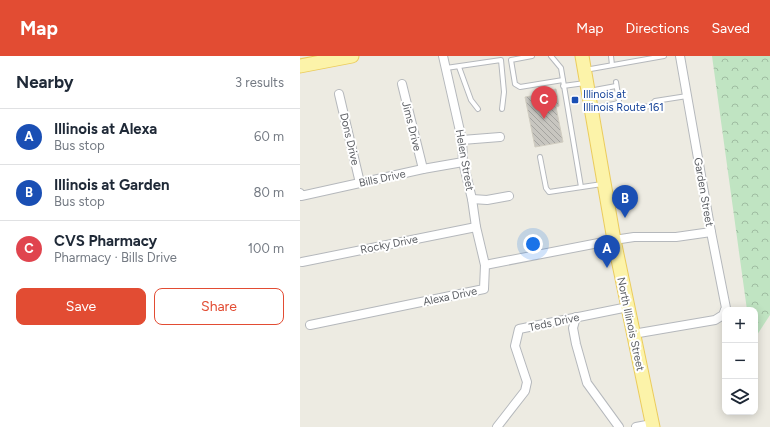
<!DOCTYPE html>
<meta charset="utf-8">
<style>
:root{--surface:#fff;--page:#f2f2f3;--text:#1f2937;--muted:#747a83;--line:#e0e1e3;--accent:#e24c33}
body{margin:0;font-family:Figtree,sans-serif;background:var(--page);color:var(--text)}
.controls{position:absolute;right:12px;bottom:12px;display:grid;overflow:hidden;border-radius:8px;box-shadow:0 2px 10px #0003}
.controls button{width:36px;height:36px;display:grid;place-items:center;padding:0;border:0;border-bottom:1px solid var(--line);background:var(--surface);color:var(--text);font:20px sans-serif}
.you{position:absolute;left:233px;top:188px;width:14px;height:14px;margin:-10px;border:3px solid #fff;border-radius:50%;background:#1a73e8;box-shadow:0 0 0 6px #1a73e833}
.badge{display:grid;place-items:center;width:26px;height:26px;border-radius:50%;background:var(--accent);color:#fff;font-size:13px;font-weight:700}
.pin{position:absolute;translate:-50% -33px;filter:drop-shadow(0 1px 2px #0008)}
.pin::after{content:'';position:absolute;top:21px;width:14px;height:12px;background:inherit;clip-path:polygon(0 0,100% 0,50% 100%)}
.list{margin:0;padding:0;list-style:none}
h2{display:flex;justify-content:space-between;align-items:center;height:52px;margin:0;padding:0 16px;font-size:17px}
h2 small{font-size:13px;font-weight:400;color:var(--muted)}
.list li{display:grid;grid-template-columns:26px 1fr auto;gap:12px;align-items:center;box-sizing:border-box;height:56px;padding:0 16px;border-top:1px solid var(--line)}
.list b{display:block;font-size:15px;white-space:nowrap}
.list p{margin:0;font-size:13px;white-space:nowrap;color:var(--muted)}
.list em{font-size:13px;font-style:normal;color:var(--muted)}
.actions{display:flex;gap:8px;padding:12px 16px}
.actions a{flex:1;padding:9px 0;border:1px solid var(--accent);border-radius:8px;text-align:center;font-size:14px;color:var(--accent)}
.actions .main{background:var(--accent);color:#fff}
.icon{flex:none;width:22px;height:22px;fill:none;stroke:currentColor;stroke-width:2;stroke-linecap:round;stroke-linejoin:round}
.map{position:relative;flex:none;width:470px;height:371px;overflow:hidden}
header{display:flex;align-items:center;gap:24px;box-sizing:border-box;height:56px;padding:0 20px;background:var(--accent);color:#fff}
header strong{font-size:19px}
nav{display:flex;gap:22px;margin-inline-start:auto;font-size:14px}
main{display:flex}
aside{flex:1;background:var(--surface)}
.map>svg:first-child{display:block}
.forest{fill:url(#forest-crowns)}
.building{fill:url(#building-back-hatch);stroke:#d1cdc1}
.lines{fill:none;stroke-linecap:round;stroke-linejoin:round}
.lane-casing{stroke:#b5b8bc;stroke-width:6}
.street-casing{stroke:#b5b8bc;stroke-width:10}
.primary-casing{stroke:#ebcc5d;stroke-width:15}
.lane{stroke:#fff;stroke-width:4}
.street{stroke:#fff;stroke-width:8}
.primary{stroke:#fcf3a9;stroke-width:13}
.transit-dot{fill:#1a4fb4;stroke:#fff;stroke-width:1.5}
.labels{text-anchor:middle;stroke-width:4;stroke-linejoin:round;paint-order:stroke}
.transit-label{font-size:11px;fill:#164399;stroke:#fff;text-anchor:start}
.street-label{font-size:11px;fill:#5b5e63;stroke:#fff}
</style>
<header>
<strong>Map</strong>
<nav><a>Map</a><a>Directions</a><a>Saved</a></nav>
</header>
<main>
<aside>
<h2>Nearby<small>3 results</small></h2>
<ul class="list">
<li><span class="badge" style="background:#1a4fb4">A</span><div><b>Illinois at Alexa</b><p>Bus stop</p></div><em>60 m</em></li>
<li><span class="badge" style="background:#1a4fb4">B</span><div><b>Illinois at Garden</b><p>Bus stop</p></div><em>80 m</em></li>
<li><span class="badge" style="background:#e0444e">C</span><div><b>CVS Pharmacy</b><p>Pharmacy · Bills Drive</p></div><em>100 m</em></li>
</ul>
<div class="actions"><a class="main">Save</a><a>Share</a></div>
</aside>
<div class="map">
<svg width="470" height="371" viewBox="0 0 470 371">
<defs>
<pattern id="forest-crowns" width="20" height="18" patternUnits="userSpaceOnUse"><rect width="20" height="18" fill="#c0e4c2"/><path d="M2 6a3 3 0 1 1 6 0M12 15a3 3 0 1 1 6 0" fill="none" stroke="#9fbca1"/></pattern>
<pattern id="building-back-hatch" width="6" height="6" patternUnits="userSpaceOnUse"><rect width="6" height="6" fill="#c8c6c0"/><path d="M-1 5l2 2M0 0l6 6M5-1l2 2" fill="none" stroke="#a5a4a0"/></pattern>
</defs>
<rect width="100%" height="100%" fill="#edebe2"/>
<path class="forest" d="M 412,0 L 470,0 L 470,259 L 455,282 L 455,254 L 447,254 Z"/>
<path class="building" d="M 256,33 L 259,50 L 256,51 L 263,86 L 235,91 L 225,41 L 238,39 L 237,37 Z"/>
<g class="lines">
<g class="lane-casing">
<g id="lane">
<path d="M 232,0 L 211,4 L 215,28 L 220,31 L 263,24"/>
<path d="M 251,0 L 261,12 L 281,131"/>
<path d="M 311,0 L 312,9"/>
<path d="M 159,11 L 171,44 L 178,53"/>
<path d="M 146,12 L 201,4 L 204,36 L 202,53"/>
<path d="M 285,14 L 364,0"/>
<path d="M 316,26 L 320,52 L 322,54 L 350,50 L 355,45 L 387,40"/>
<path d="M 263,30 L 285,27"/>
<path d="M 289,35 L 316,30"/>
<path d="M 294,52 L 319,47"/>
<path d="M 240,101 L 246,132 L 249,136 L 302,128"/>
</g>
</g>
<g class="street-casing">
<g id="street">
<path d="M 143,0 L 162,84 L 163,106 L 172,143 L 176,171 L 185,209"/>
<path d="M 380,0 L 411,176 L 426,252 L 425,254"/>
<path d="M 102,28 L 123,113"/>
<path d="M 39,38 L 60,127"/>
<path d="M 162,84 L 200,81"/>
<path d="M 0,137 L 1,140 L 123,113 L 163,106"/>
<path d="M 172,143 L 187,144 L 209,140"/>
<path d="M 2,206 L 176,171"/>
<path d="M 276,261 L 273,272 L 276,288 L 287,327 L 319,371"/>
<path d="M 10,269 L 184,233 L 185,209 L 314,184 L 334,181 L 376,181 L 411,176"/>
<path d="M 333,278 L 415,264 L 423,259 L 425,254"/>
<path d="M 197,371 L 225,335 L 227,326 L 215,290 L 219,273 L 328,251"/>
<path d="M 336,371 L 352,368"/>
</g>
</g>
<g class="primary-casing">
<g id="primary">
<path d="M 282,0 L 314,184 L 353,371"/>
<path d="M 0,10 L 52,0"/>
</g>
</g>
<use href="#lane" class="lane"/>
<use href="#street" class="street"/>
<use href="#primary" class="primary"/>
</g>
<rect class="transit-dot" x="271" y="40" width="8" height="8" rx="2"/>
<g class="labels">
<g class="transit-label">
<text x="283" y="42">Illinois at<tspan x="283" dy="13">Illinois Route 161</tspan></text>
</g>
<g class="street-label">
<text transform="translate(112 70) rotate(76)" y="4">Jims Drive</text>
<text transform="translate(50 83) rotate(77)" y="4">Dons Drive</text>
<text transform="translate(165 104) rotate(80)" y="4">Helen Street</text>
<text transform="translate(82 122) rotate(-12)" y="4">Bills Drive</text>
<text transform="translate(404 136) rotate(80)" y="4">Garden Street</text>
<text transform="translate(89 188) rotate(-11)" y="4">Rocky Drive</text>
<text transform="translate(150 240) rotate(-12)" y="4">Alexa Drive</text>
<text transform="translate(254 266) rotate(-12)" y="4">Teds Drive</text>
<text transform="translate(331 268) rotate(78)" y="4">North Illinois Street</text>
</g>
</g>
</svg>
<div class="controls">
<button>+</button>
<button>−</button>
<button><svg class="icon" aria-label="layers" viewBox="0 0 24 24"><path d="M12 4l9 5-9 5-9-5zM3 14l9 5 9-5"/></svg></button>
</div>
<div class="you"></div>
<div class="pin badge" style="left:307px;top:212px;background:#1a4fb4">A</div>
<div class="pin badge" style="left:325px;top:162px;background:#1a4fb4">B</div>
<div class="pin badge" style="left:244px;top:63px;background:#e0444e">C</div>
</div>
</main>
